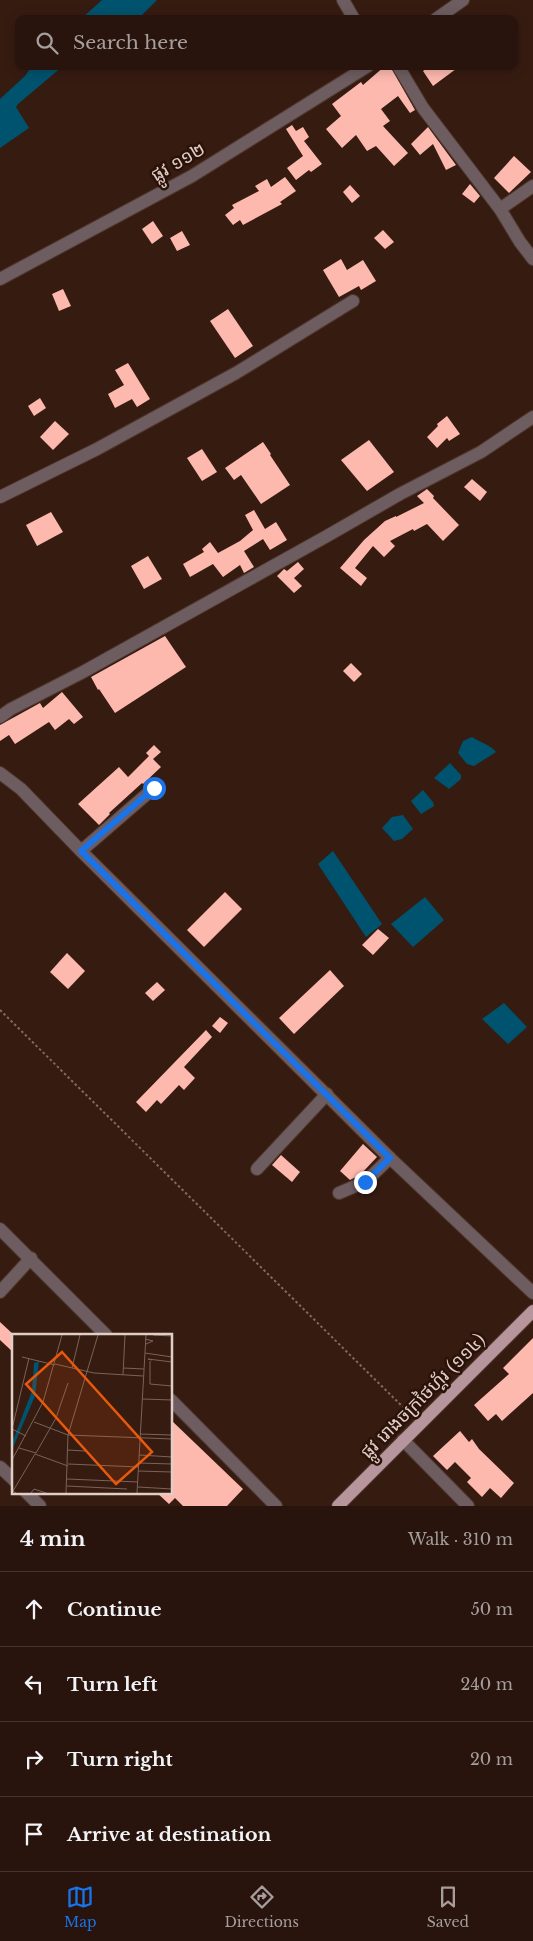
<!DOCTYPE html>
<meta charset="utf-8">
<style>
:root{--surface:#28140d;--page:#34211b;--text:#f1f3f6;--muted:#a59e9d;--line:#44332e;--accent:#1a73e8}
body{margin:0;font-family:"Libre Baskerville","Noto Sans Khmer",serif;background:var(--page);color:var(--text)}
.stop{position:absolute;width:15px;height:15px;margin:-11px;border:4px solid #1a73e8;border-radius:50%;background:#fff}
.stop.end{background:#1a73e8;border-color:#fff;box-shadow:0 1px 5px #0008}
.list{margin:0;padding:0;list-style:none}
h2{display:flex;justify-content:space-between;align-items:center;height:65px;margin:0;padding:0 20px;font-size:21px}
h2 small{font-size:16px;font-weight:400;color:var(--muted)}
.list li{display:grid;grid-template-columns:32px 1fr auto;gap:15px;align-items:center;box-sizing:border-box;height:75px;padding:0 20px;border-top:1px solid var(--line)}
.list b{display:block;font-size:19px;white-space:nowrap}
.list em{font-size:16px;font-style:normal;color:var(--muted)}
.icon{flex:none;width:28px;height:28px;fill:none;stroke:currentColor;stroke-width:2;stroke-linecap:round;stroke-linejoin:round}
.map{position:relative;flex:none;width:533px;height:1506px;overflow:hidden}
.search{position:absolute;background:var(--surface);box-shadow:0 2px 12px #0003;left:15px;right:15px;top:15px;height:55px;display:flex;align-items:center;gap:12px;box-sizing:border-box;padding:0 18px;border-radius:10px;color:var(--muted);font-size:19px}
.sheet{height:365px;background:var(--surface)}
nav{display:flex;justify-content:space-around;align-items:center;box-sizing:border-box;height:70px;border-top:1px solid var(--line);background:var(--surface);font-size:14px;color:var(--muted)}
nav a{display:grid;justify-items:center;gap:2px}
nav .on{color:var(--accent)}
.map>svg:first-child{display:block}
.water{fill:#00536e}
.building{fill:#feb9af}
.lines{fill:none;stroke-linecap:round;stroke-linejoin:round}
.minor-casing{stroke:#51382e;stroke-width:14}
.major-casing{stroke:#51382e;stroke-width:14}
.path{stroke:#816a61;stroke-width:2;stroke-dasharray:2.5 2.5;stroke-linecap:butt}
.minor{stroke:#6d5d60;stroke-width:12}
.major{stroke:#b6969c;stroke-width:12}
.route{stroke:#1a73e8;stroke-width:6}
.labels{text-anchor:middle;stroke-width:5;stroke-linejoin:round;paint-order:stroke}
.street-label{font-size:18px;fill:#e1cec7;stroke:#2b1208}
.inset-road{fill:none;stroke:#7a635a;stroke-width:1}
.view{fill:#e8590c;fill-opacity:0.15;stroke:#e8590c;stroke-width:2.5}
.inset-edge{fill:none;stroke:#e1cec7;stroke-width:2.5}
</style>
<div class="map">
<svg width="533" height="1506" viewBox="0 0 533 1506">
<rect width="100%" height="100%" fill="#361b11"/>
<g class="water">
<path d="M 102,0 L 157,0 L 138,19 L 81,19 Z"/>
<path d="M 32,66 L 63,66 L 18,104 L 16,107 L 29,128 L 0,148 L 0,99 L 25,76 Z"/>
<path d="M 472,737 C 479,742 491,745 496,752 L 474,766 L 467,764 L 458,753 L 463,741 Z"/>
<path d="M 450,763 L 461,775 L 461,779 L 449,789 L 434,778 Z"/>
<path d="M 423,790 L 433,802 L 434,806 L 421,814 L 411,801 Z"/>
<path d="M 403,815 L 413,829 L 402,839 L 394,841 L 382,828 L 392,817 Z"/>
<path d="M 333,851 L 382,924 L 366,937 L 318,864 Z"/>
<path d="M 425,897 L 444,920 L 413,947 L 391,924 Z"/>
<path d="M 504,1003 L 527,1027 L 508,1044 L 482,1019 Z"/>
</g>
<g class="building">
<path d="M 385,66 L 390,66 L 415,110 L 410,113 L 398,96 L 381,109 L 390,121 L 383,126 L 408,153 L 394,166 L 376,146 L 367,151 L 356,135 L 342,148 L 326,129 L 341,116 L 332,104 L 361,82 L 363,85 Z"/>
<path d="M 430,66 L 460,66 L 433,86 L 423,71 Z"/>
<path d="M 292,125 L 296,131 L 303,127 L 309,137 L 304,141 L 322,164 L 311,172 L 309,170 L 296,180 L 287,168 L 303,156 L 286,129 Z"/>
<path d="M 428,127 L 456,165 L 446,170 L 433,144 L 420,155 L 411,144 Z"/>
<path d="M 514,156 L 531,172 L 509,193 L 494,178 Z"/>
<path d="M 285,177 L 296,191 L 280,202 L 282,204 L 243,225 L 240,220 L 233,225 L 225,215 L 234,208 L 232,205 L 259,191 L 255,186 L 267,179 L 271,187 Z"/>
<path d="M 470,184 L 480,196 L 474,203 L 462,194 Z"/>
<path d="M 350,185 L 360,196 L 352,203 L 343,192 Z"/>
<path d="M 153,221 L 163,236 L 152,244 L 142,229 Z"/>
<path d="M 383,230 L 394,242 L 385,249 L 374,238 Z"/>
<path d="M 182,231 L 190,245 L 177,251 L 170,238 Z"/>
<path d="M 341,259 L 347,270 L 363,260 L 376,281 L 361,290 L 359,286 L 339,297 L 323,270 Z"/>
<path d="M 63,289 L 71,306 L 59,311 L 52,294 Z"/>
<path d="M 228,309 L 253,346 L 235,358 L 210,321 Z"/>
<path d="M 128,363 L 150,399 L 137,407 L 132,399 L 115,408 L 108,394 L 124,385 L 115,370 Z"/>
<path d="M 40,398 L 46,408 L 34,416 L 28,406 Z"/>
<path d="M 447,416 L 460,434 L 449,441 L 447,438 L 437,448 L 427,437 L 438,426 L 437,424 Z"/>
<path d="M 55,421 L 69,434 L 53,450 L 40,437 Z"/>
<path d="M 369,440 L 394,472 L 367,491 L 341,460 Z"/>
<path d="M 263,442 L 271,454 L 270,455 L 290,485 L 261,504 L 241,475 L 234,480 L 225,468 Z"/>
<path d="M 202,449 L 217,472 L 202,481 L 187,458 Z"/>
<path d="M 472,479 L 487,492 L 480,501 L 464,487 Z"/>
<path d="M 427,489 L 434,496 L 433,498 L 459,525 L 443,541 L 427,524 L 414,531 L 413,529 L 390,541 L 395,546 L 384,557 L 373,546 L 355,568 L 367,578 L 361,586 L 340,568 L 364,540 L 385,521 L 396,516 L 396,517 L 424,503 L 417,496 Z"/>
<path d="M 254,510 L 265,529 L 276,522 L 287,540 L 270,550 L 263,539 L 244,551 L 254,567 L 244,573 L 240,565 L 223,577 L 213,564 L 190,577 L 183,564 L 204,552 L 202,549 L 210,542 L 218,553 L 240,541 L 253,530 L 245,515 Z"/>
<path d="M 51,512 L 63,532 L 37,546 L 26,525 Z"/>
<path d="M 148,556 L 162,579 L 144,589 L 131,566 Z"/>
<path d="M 298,562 L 304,569 L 294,578 L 302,586 L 294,593 L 277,576 L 284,569 L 287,571 Z"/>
<path d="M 165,636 L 186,667 L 115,713 L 99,689 L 98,690 L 91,677 Z"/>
<path d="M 351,663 L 362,674 L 354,682 L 343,671 Z"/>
<path d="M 62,692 L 83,717 L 74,724 L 69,719 L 55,730 L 49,722 L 15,744 L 9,735 L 0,741 L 0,725 L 40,703 L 43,708 Z"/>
<path d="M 154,745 L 161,752 L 153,759 L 161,767 L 143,784 L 142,783 L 109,813 L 110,814 L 99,825 L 78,804 L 119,767 L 128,777 L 149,756 L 146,753 Z"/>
<path d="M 225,892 L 242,909 L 204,947 L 187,930 Z"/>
<path d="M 378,929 L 389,938 L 373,955 L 362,945 Z"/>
<path d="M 67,953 L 85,971 L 68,989 L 50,972 Z"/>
<path d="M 330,970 L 344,986 L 294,1034 L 279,1018 Z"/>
<path d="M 157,982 L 165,990 L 153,1001 L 145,993 Z"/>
<path d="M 220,1017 L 228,1023 L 220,1033 L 212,1026 Z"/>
<path d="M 206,1030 L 212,1037 L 184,1067 L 195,1078 L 184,1090 L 179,1085 L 161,1104 L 157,1100 L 146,1112 L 136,1102 Z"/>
<path d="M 363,1144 L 377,1157 L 360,1175 L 350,1180 L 340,1171 Z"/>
<path d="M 281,1155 L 300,1172 L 292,1182 L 272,1165 Z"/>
<path d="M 0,1322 L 14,1335 L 14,1353 L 0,1340 Z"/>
<path d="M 533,1338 L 533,1393 L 502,1421 L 496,1414 L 488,1421 L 474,1405 L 509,1374 L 503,1368 Z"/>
<path d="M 171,1420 L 243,1489 L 227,1506 L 183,1506 L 175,1498 L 169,1504 L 156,1492 L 171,1492 Z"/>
<path d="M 460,1431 L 469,1442 L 472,1439 L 479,1449 L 514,1483 L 501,1498 L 490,1488 L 482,1497 L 467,1482 L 471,1478 L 455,1462 L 447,1470 L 433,1456 Z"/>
</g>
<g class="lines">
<g class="minor-casing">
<g id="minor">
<path d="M 343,0 L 354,19"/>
<path d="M 436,19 L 463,0"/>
<path d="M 398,66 L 423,108 L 500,209 L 520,242 L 533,259"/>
<path d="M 500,209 L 533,186"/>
<path d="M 0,279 L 192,176 L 368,66"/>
<path d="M 0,497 L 97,449 L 236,373 L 353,301"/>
<path d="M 0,717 L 11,709 L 83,672 L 327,536 L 400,494 L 481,452 L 533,417"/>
<path d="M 0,773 L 21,789 L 81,851 L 390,1158 L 533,1293"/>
<path d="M 81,851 L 154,788"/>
<path d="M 257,1169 L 327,1094"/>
<path d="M 339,1193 L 365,1182 L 390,1158"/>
<path d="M 0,1229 L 106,1335"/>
<path d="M 0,1292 L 31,1258"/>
<path d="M 171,1400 L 276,1506"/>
<path d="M 403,1440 L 468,1506"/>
<path d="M 0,1467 L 14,1480"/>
<path d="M 26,1492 L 40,1506"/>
</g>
</g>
<g class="major-casing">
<path id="major" d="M 338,1506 L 533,1311"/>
</g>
<path class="path" d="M 0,1010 L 411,1415"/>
<use href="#minor" class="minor"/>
<use href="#major" class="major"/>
</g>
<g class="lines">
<path class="route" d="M 154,788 L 81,851 L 390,1158 L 365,1182"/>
</g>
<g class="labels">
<g class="street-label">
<text transform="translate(178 162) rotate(-30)" y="6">ផ្លូវ ១១២</text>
<text transform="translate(423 1396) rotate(-45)" y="6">ផ្លូវ រោងចក្រថៃហ្គ័រ (១១៤)</text>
</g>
</g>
<g transform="translate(12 1334)">
<rect width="160" height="160" fill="#361b11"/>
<path d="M 27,27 L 23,62 L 0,116 L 0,109 L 20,57 L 22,29 Z" fill="#00536e"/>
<path class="inset-road" d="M 141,1 L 160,2M 133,5 L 141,7 L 134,10M 133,19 L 160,23M 10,23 L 43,31M 140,26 L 136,25 L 160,28M 138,27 L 138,50 L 160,52M 43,30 L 82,39 L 131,42M 60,34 L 68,1M 111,34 L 132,35M 111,41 L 113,1M 131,65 L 160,66M 22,88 L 56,101 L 160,105M 128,100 L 160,101M 14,102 L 0,95 L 17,24M 7,114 L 24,119 L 44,84 L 56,49M 56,116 L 73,117M 127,121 L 160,123M 0,126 L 31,68 L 50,1M 127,129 L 160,130M 56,130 L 127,133M 126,137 L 160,138M 55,145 L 126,148M 55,152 L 115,155M 126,153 L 160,155M 4,159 L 1,157 L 23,120 L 56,132M 19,159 L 22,155 L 34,159M 54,159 L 56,101 L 86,1M 125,159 L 134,1"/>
<path class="view" d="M 50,18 L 140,118 L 104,150 L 14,50 Z"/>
<rect width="160" height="160" class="inset-edge"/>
</g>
</svg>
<div class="stop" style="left:154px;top:788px"></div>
<div class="stop end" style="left:365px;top:1182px"></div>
<div class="search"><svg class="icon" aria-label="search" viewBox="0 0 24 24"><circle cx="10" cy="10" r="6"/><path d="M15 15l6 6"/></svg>Search here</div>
</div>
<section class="sheet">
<h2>4 min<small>Walk · 310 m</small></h2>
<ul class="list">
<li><svg class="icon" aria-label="ahead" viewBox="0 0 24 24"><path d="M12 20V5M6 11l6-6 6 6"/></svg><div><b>Continue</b></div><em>50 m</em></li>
<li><svg class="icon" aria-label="left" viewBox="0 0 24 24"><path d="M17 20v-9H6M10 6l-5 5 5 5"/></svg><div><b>Turn left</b></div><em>240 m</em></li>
<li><svg class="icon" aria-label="right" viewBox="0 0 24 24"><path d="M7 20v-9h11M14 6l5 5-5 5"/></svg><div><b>Turn right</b></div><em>20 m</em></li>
<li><svg class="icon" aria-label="arrive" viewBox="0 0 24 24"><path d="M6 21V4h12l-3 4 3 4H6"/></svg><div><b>Arrive at destination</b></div></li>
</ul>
</section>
<nav>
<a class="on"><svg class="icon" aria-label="map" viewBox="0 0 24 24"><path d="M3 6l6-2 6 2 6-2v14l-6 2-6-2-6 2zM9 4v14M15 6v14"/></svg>Map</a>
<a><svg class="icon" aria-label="directions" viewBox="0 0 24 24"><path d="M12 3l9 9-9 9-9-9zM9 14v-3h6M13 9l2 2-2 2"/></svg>Directions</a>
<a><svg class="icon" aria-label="saved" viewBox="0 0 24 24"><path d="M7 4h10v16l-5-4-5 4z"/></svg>Saved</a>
</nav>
